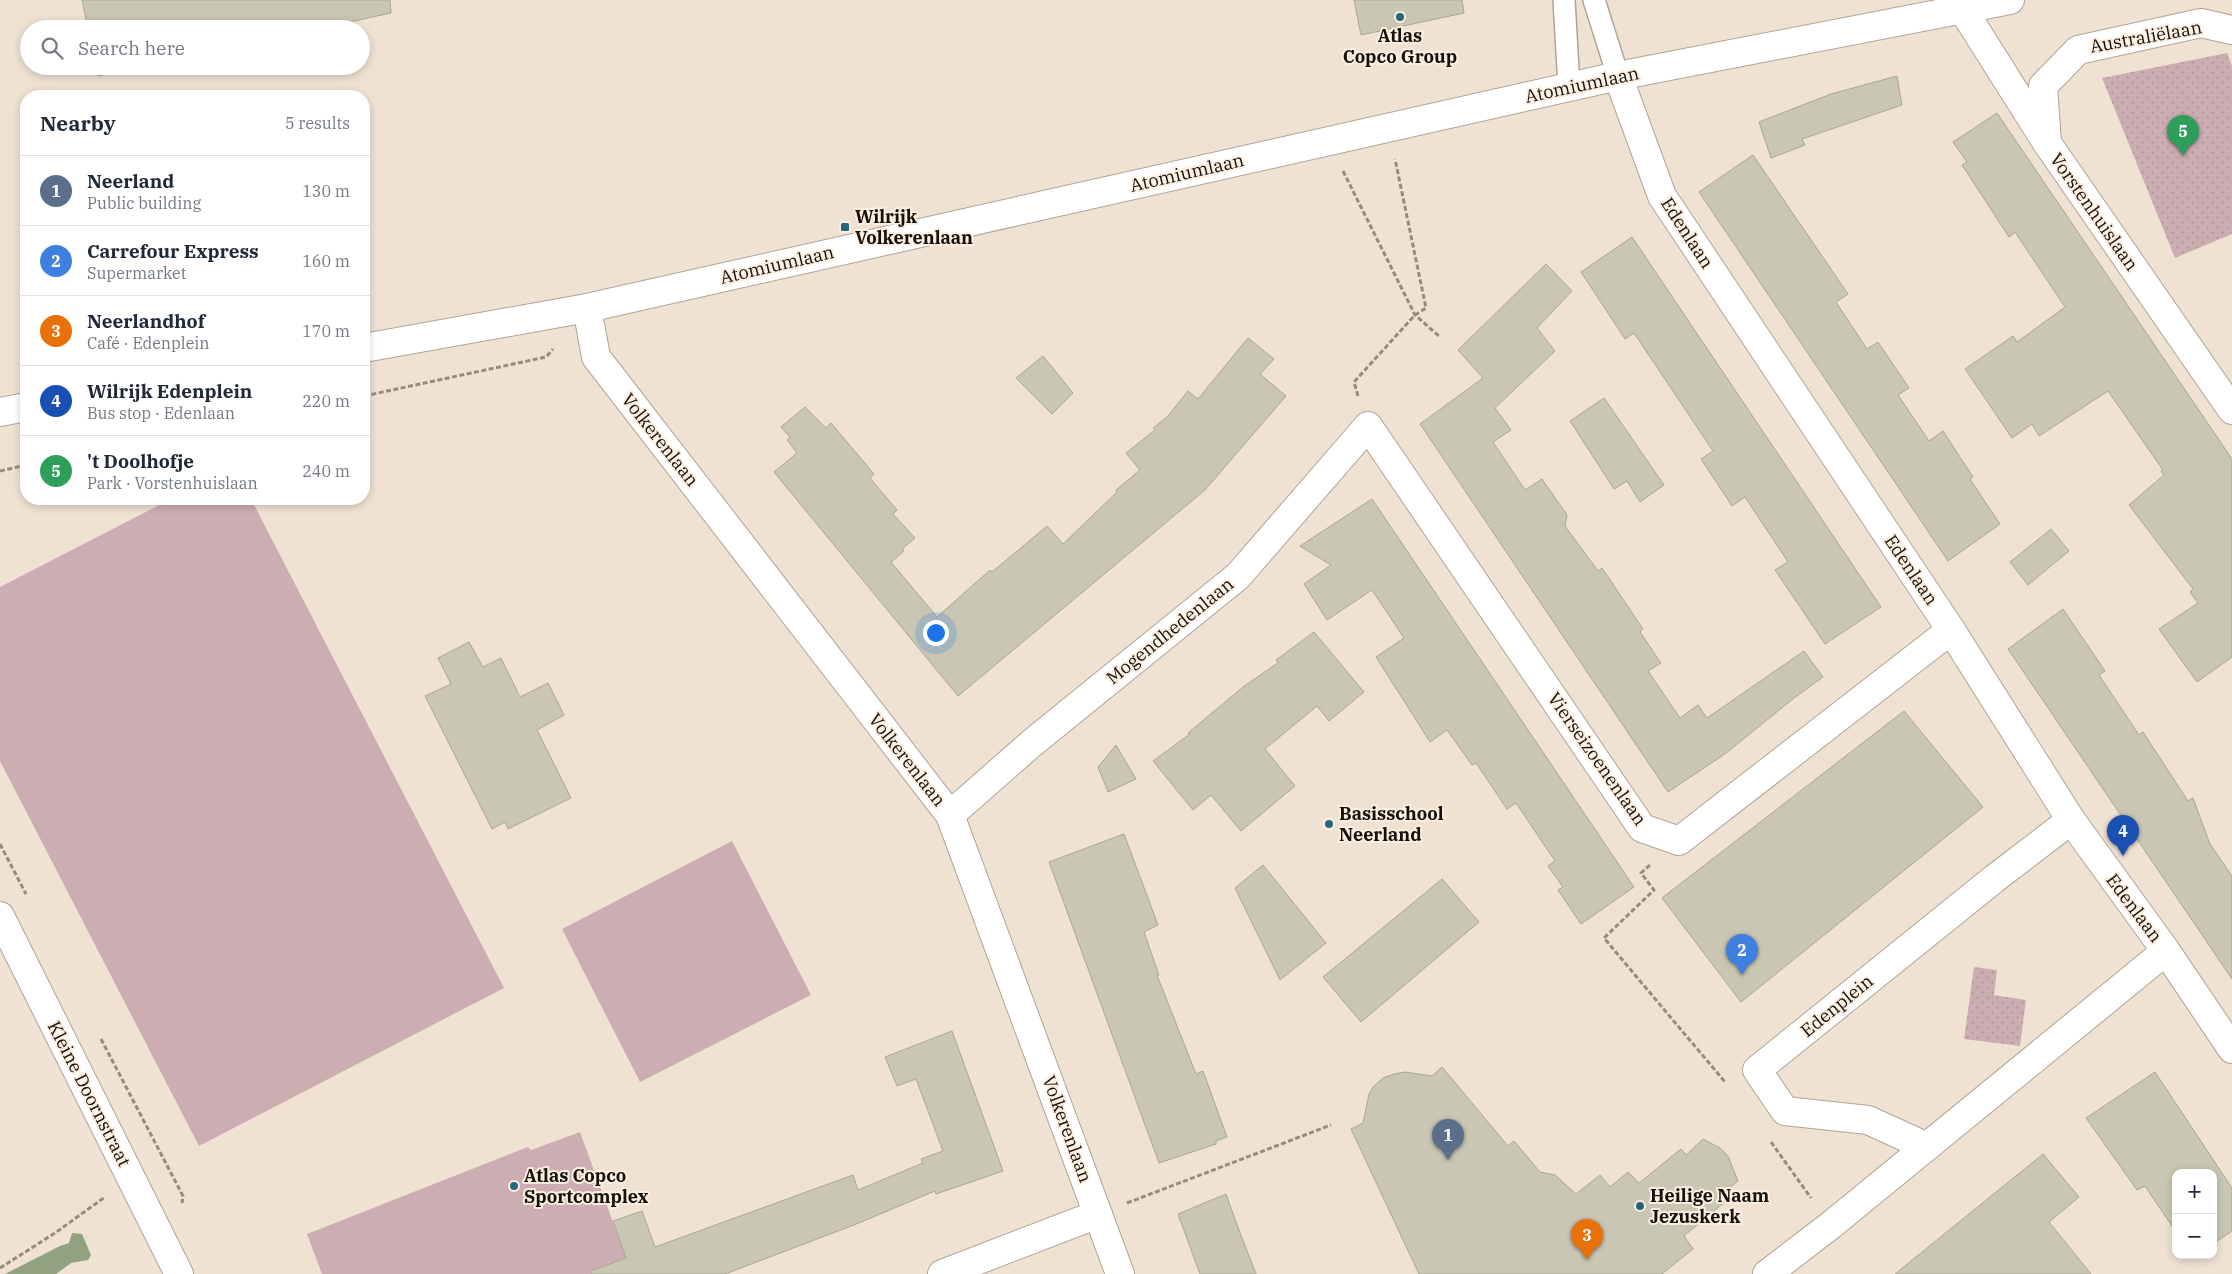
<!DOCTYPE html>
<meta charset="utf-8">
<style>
:root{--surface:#fff;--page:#f2f2f3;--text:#1f2937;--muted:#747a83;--line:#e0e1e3;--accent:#111827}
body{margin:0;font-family:"IBM Plex Serif",serif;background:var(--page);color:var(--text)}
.controls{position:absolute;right:15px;bottom:15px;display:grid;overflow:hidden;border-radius:10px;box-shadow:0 2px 8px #0003}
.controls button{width:45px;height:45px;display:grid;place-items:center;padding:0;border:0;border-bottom:1px solid var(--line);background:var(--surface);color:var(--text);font:25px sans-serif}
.you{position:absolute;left:935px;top:632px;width:18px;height:18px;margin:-12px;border:4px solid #fff;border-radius:50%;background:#1a73e8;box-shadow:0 0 0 8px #1a73e833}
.badge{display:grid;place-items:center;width:32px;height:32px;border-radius:50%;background:var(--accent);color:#fff;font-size:16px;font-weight:700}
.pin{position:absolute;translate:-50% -41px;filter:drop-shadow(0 1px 2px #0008)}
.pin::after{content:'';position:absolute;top:26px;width:18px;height:15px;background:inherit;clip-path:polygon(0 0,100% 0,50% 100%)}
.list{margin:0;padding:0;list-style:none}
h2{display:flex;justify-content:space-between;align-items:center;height:65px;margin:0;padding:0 20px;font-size:21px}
h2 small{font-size:16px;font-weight:400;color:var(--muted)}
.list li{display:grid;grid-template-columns:32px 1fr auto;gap:15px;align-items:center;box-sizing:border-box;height:70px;padding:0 20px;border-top:1px solid var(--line)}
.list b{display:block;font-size:19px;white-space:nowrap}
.list p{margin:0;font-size:16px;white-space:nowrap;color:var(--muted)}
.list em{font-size:16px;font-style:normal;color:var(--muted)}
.icon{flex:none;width:28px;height:28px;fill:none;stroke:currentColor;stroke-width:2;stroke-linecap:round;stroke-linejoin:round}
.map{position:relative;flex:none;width:2232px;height:1274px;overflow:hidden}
.search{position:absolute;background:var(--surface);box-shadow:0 2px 8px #0003;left:20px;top:20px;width:350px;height:55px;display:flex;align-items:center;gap:12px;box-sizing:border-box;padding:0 18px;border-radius:28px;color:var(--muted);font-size:19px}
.panel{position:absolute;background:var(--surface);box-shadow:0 2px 8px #0003;left:20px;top:90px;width:350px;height:415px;border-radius:20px}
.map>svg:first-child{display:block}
.green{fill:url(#green-dots)}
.pitch{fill:#ccaeb2}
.water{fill:#90a280}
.building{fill:#c9c6b4;stroke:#a9a795}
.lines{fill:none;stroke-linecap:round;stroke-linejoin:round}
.service-casing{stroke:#b1a496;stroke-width:24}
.pedestrian-casing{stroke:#b1a496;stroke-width:30}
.minor-casing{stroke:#b1a496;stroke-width:30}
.tertiary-casing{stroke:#b1a496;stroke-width:30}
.path{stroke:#958c81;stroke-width:3;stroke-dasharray:5 2.5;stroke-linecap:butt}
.service{stroke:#fff;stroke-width:21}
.pedestrian{stroke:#fff;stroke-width:28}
.minor{stroke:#fff;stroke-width:28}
.tertiary{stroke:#fff;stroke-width:28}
.poi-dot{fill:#25667a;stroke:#fcefe0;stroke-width:2}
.labels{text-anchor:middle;stroke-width:4;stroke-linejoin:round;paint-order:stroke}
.poi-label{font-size:18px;font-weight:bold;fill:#15110c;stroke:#fcefe0;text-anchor:start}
.street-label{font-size:18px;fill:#15110c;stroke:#fcefe0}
</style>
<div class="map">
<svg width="2232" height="1274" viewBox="0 0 2232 1274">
<defs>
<pattern id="green-dots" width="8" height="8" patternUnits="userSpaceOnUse" patternTransform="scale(1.25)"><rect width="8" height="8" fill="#ccaeb2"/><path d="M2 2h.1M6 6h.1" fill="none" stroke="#ae9598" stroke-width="1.8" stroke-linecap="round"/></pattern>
</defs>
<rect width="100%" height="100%" fill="#efe2d3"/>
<g class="green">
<path d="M 2227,53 L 2232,66 L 2232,234 L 2175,258 L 2102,78 Z"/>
<path d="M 1974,967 L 1997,970 L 1994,995 L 2026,1000 L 2020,1046 L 1964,1039 Z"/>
</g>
<g class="pitch">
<path d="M 171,499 L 251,499 L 504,988 L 199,1146 L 0,761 L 0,587 Z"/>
<path d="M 732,841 L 811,995 L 640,1082 L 562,929 Z"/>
<path d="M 580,1132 L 632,1274 L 322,1274 L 307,1234 L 528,1147 L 531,1150 Z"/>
</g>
<path class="water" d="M 72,1233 L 82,1234 L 91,1255 L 88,1260 L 71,1263 L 56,1274 L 5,1274 L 60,1246 L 69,1243 Z"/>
<g class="building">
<path d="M 82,0 L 390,0 L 391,13 L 317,29 L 88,29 Z"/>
<path d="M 1354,0 L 1462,0 L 1464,13 L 1361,35 Z"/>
<path d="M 96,66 L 143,66 L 98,76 Z"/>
<path d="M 1897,76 L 1902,105 L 1802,139 L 1805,145 L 1771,158 L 1759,122 L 1831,94 Z"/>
<path d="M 1997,113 L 2232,459 L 2232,657 L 2197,682 L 2159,629 L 2198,603 L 2190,592 L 2193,589 L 2129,505 L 2164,475 L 2161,471 L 2163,470 L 2108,391 L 2039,436 L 2032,424 L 2012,438 L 1965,369 L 2013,336 L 2017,342 L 2065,307 L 2015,232 L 2009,237 L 1962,165 L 1967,162 L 1953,142 Z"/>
<path d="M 1753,155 L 1848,294 L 1836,302 L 1867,349 L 1878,342 L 1909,388 L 1898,395 L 1929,441 L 1943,431 L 1973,477 L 1970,479 L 2000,524 L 1948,561 L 1699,192 Z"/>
<path d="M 1632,237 L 1881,607 L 1825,644 L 1775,570 L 1788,562 L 1745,497 L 1732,506 L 1701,459 L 1713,451 L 1634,333 L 1625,339 L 1581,272 Z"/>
<path d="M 1546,264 L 1572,291 L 1537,328 L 1555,351 L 1495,408 L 1511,430 L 1493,442 L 1525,490 L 1542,479 L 1567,515 L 1565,526 L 1598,571 L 1602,568 L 1643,629 L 1640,632 L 1661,663 L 1648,671 L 1680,718 L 1698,705 L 1707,718 L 1804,651 L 1823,677 L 1794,698 L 1725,754 L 1668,792 L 1420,424 L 1483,378 L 1458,350 Z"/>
<path d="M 1248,338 L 1274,359 L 1260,374 L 1286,396 L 1205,490 L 958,696 L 774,472 L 797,453 L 787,440 L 790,437 L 781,427 L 805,407 L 826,428 L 831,423 L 874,474 L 870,478 L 897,510 L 893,514 L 915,538 L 902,549 L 904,551 L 891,562 L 937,617 L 990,570 L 992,572 L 1047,526 L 1063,544 L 1117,492 L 1116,490 L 1140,470 L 1126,453 L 1155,430 L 1153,428 L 1167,417 L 1188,391 L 1198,399 Z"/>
<path d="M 1043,356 L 1073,393 L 1052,414 L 1016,378 Z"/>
<path d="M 1604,398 L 1664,485 L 1640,502 L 1627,481 L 1614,489 L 1570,421 Z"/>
<path d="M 1372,499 L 1634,887 L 1581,924 L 1558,890 L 1563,887 L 1548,866 L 1555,861 L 1516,803 L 1507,809 L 1476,763 L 1472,765 L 1447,730 L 1430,742 L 1376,657 L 1404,638 L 1372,590 L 1327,620 L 1304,584 L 1331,565 L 1300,546 Z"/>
<path d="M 2051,529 L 2069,551 L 2028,585 L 2010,562 Z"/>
<path d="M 2063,609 L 2105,671 L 2099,675 L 2139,735 L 2143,732 L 2188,801 L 2193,798 L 2210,844 L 2232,876 L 2232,979 L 2008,649 Z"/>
<path d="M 1314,632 L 1364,692 L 1329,721 L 1317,706 L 1265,749 L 1295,786 L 1241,831 L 1211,795 L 1193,810 L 1153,761 L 1190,734 L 1188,733 L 1243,687 L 1279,662 L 1276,660 Z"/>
<path d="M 469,642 L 483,667 L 501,658 L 520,697 L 548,683 L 564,715 L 537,730 L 571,798 L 508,829 L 505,822 L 492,829 L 425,696 L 451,684 L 438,658 Z"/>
<path d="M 1904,711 L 1983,807 L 1741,1002 L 1662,898 Z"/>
<path d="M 1116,745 L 1136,779 L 1108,792 L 1098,767 Z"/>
<path d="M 1124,834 L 1158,925 L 1144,932 L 1159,975 L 1157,975 L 1196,1074 L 1203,1071 L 1227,1137 L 1216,1141 L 1216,1144 L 1159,1163 L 1049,862 Z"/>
<path d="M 1263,865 L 1326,943 L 1280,980 L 1235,888 Z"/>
<path d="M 1442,879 L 1479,922 L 1361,1022 L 1323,977 Z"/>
<path d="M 952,1031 L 1003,1171 L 936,1194 L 935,1191 L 854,1225 L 725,1274 L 592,1274 L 591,1271 L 626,1258 L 613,1221 L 642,1211 L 655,1247 L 853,1175 L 858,1190 L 923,1163 L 921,1159 L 943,1151 L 916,1079 L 897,1086 L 885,1057 Z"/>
<path d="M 1442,1067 L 1508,1146 L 1514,1141 L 1540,1172 L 1555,1175 L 1576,1194 L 1600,1175 L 1610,1187 L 1628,1172 L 1639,1183 L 1681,1149 L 1686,1155 L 1703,1139 L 1720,1148 L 1728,1156 L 1738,1181 L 1720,1196 L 1725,1202 L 1684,1236 L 1693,1249 L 1662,1274 L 1419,1274 L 1351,1129 L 1363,1123 L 1369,1094 L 1373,1087 L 1383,1078 L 1394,1074 L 1405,1072 L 1432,1076 Z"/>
<path d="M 2155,1072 L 2232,1188 L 2232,1231 L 2213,1244 L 2213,1173 L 2176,1173 L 2176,1232 L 2145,1186 L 2137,1190 L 2086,1118 Z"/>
<path d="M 2043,1154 L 2079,1197 L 2049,1222 L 2091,1274 L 1895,1274 Z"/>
<path d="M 1226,1194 L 1239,1230 L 1256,1274 L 1200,1274 L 1178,1214 Z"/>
</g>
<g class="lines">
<g class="service-casing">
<g id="service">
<path d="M 1564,0 L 1569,87"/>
<path d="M 1594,0 L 1618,76"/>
</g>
</g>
<g class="pedestrian-casing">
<path id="pedestrian" d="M 1963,10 L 2047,143"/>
</g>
<g class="minor-casing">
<g id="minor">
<path d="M 2232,30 L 2201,23 L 2078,50 L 2043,86 L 2047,143 L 2232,410"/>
<path d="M 1618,76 L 1662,196 L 1951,630 L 2071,820 L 2166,951 L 2232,1049"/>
<path d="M 587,308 L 596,357 L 950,815 L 1120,1274"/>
<path d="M 950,815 L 1032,743 L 1238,576 L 1368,426 L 1642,828 L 1679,841 L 1951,630"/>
<path d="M 1925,1146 L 1868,1120 L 1785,1111 L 1757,1070 L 1994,879 L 2071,820"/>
<path d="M 942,1274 L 1098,1214"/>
<path d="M 1767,1274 L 1831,1225 L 2166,951"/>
</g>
</g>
<g class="tertiary-casing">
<g id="tertiary">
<path d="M 364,348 L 587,308 L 1618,76 L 2010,0"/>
<path d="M 0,412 L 26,407"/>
<path d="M 0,916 L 179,1274"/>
</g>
</g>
<g class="path">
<path d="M 1343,171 L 1415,315 L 1440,337"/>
<path d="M 364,396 L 546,357 L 553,349"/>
<path d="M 1358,396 L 1354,382 L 1415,315 L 1426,308 L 1395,159"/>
<path d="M 0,471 L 26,465"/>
<path d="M 0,844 L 26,894"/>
<path d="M 1650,865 L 1641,873 L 1654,890 L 1604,938 L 1725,1082"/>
<path d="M 101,1039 L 183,1196 L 182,1203"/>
<path d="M 1771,1142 L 1811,1198"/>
<path d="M 1127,1203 L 1331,1125"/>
<path d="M 0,1268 L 55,1233 L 105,1197"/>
</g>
<use href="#service" class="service"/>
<use href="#pedestrian" class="pedestrian"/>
<use href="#minor" class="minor"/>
<use href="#tertiary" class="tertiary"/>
</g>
<g class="poi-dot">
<circle cx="1400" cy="17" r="5"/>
<rect x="840" y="222" width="10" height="10" rx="2.5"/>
<circle cx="1329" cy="824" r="5"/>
<circle cx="514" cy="1186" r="5"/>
<circle cx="1640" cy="1206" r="5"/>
</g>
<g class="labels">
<g class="poi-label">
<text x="1400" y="42" text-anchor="middle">Atlas<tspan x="1400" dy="21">Copco Group</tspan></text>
<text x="855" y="223">Wilrijk<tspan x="855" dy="21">Volkerenlaan</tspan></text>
<text x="1339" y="820">Basisschool<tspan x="1339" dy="21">Neerland</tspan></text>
<text x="524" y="1182">Atlas Copco<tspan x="524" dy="21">Sportcomplex</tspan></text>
<text x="1650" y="1202">Heilige Naam<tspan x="1650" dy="21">Jezuskerk</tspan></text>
</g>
<g class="street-label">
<text transform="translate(2146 37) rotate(-10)" y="6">Australiëlaan</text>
<text transform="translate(1582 85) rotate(-12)" y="6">Atomiumlaan</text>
<text transform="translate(1187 173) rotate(-13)" y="6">Atomiumlaan</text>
<text transform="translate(2094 212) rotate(55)" y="6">Vorstenhuislaan</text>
<text transform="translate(1687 233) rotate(57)" y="6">Edenlaan</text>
<text transform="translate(777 265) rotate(-13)" y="6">Atomiumlaan</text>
<text transform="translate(660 440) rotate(52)" y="6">Volkerenlaan</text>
<text transform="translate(1911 570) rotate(56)" y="6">Edenlaan</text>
<text transform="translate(1170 631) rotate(-39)" y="6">Mogendhedenlaan</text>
<text transform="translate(1597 759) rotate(55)" y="6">Vierseizoenenlaan</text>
<text transform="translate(907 760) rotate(52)" y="6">Volkerenlaan</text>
<text transform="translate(2134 908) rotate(53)" y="6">Edenlaan</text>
<text transform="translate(1837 1006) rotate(-39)" y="6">Edenplein</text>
<text transform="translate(89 1094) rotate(63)" y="6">Kleine Doornstraat</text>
<text transform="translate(1067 1129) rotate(70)" y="6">Volkerenlaan</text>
</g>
</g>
</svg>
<div class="controls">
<button>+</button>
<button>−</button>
</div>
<div class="you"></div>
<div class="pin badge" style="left:1448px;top:1160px;background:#5c6f8a">1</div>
<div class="pin badge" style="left:1742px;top:975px;background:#3f7fe0">2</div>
<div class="pin badge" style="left:1587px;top:1260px;background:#e8710a">3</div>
<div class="pin badge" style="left:2123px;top:856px;background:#1a4fb4">4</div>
<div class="pin badge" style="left:2183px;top:156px;background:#2e9e5b">5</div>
<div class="search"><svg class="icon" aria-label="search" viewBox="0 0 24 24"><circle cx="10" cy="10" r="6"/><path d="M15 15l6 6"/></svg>Search here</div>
<section class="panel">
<h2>Nearby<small>5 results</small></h2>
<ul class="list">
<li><span class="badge" style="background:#5c6f8a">1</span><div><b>Neerland</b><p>Public building</p></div><em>130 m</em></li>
<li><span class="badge" style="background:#3f7fe0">2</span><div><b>Carrefour Express</b><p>Supermarket</p></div><em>160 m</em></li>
<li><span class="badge" style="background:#e8710a">3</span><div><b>Neerlandhof</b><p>Café · Edenplein</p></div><em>170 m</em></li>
<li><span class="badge" style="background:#1a4fb4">4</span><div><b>Wilrijk Edenplein</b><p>Bus stop · Edenlaan</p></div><em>220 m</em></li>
<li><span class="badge" style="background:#2e9e5b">5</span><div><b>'t Doolhofje</b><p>Park · Vorstenhuislaan</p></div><em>240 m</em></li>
</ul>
</section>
</div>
